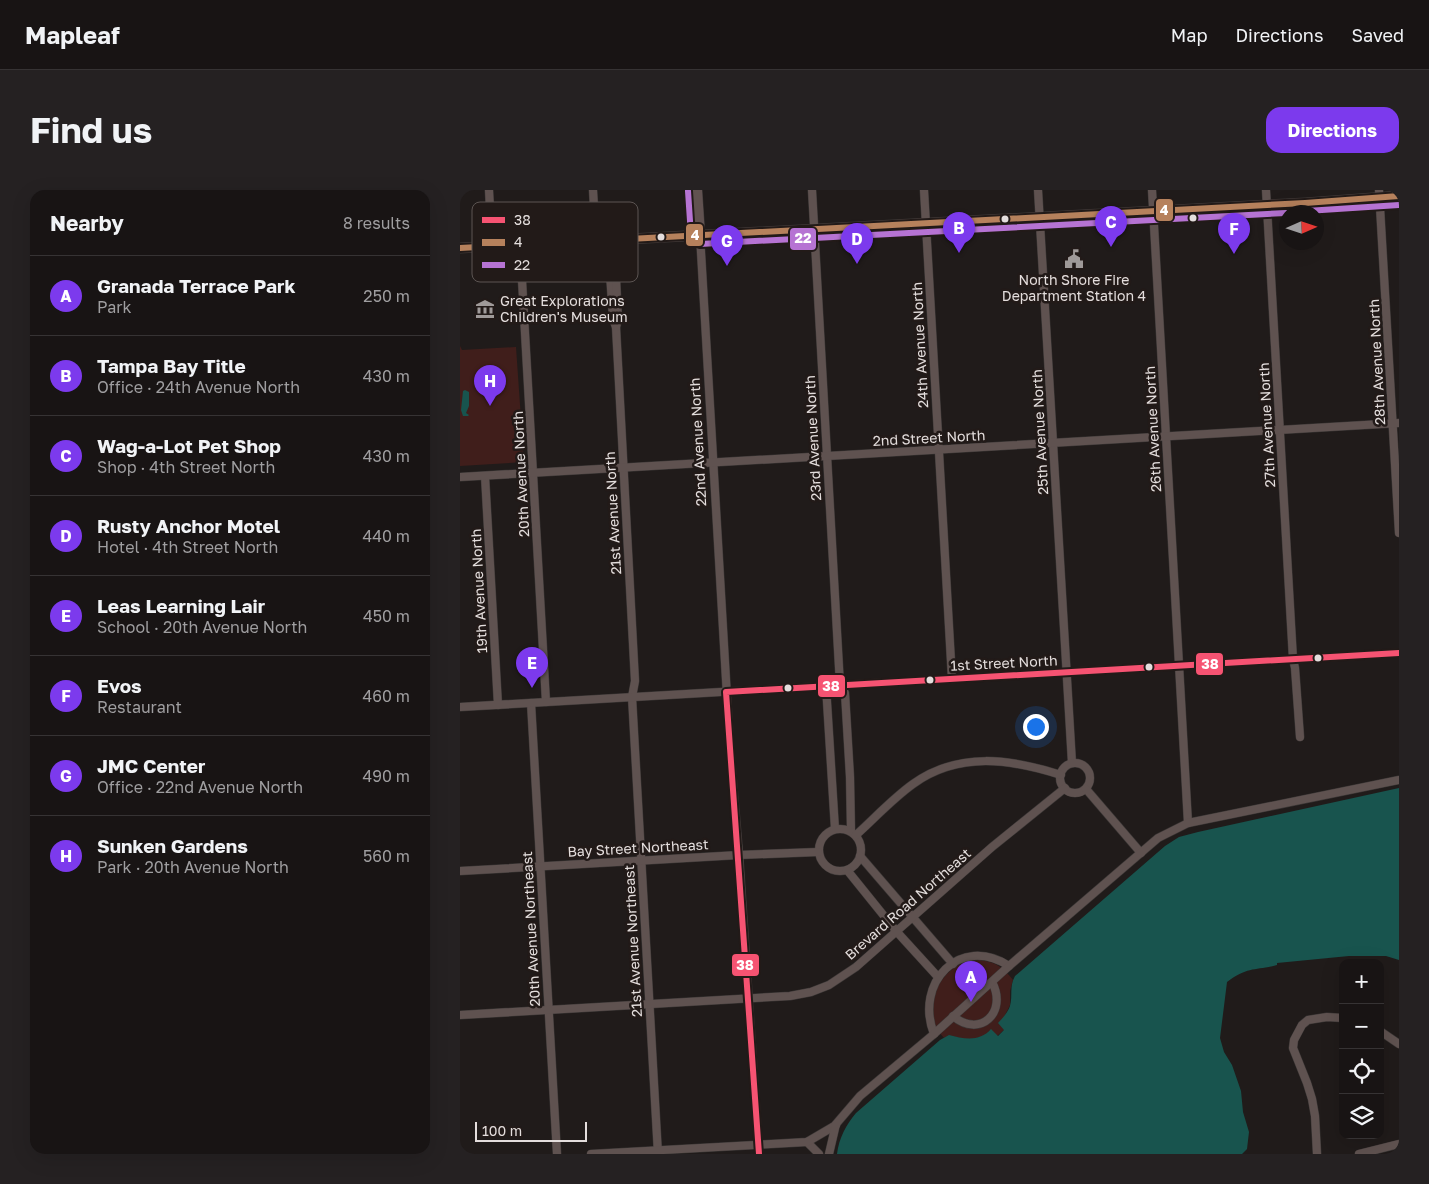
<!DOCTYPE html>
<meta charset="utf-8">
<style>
:root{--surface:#181414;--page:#252122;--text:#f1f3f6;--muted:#9f9ea0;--line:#363334;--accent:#7c3aed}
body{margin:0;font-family:"Golos Text",sans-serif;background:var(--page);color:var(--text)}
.controls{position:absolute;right:15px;bottom:15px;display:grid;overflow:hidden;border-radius:10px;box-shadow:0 5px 20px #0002}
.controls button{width:45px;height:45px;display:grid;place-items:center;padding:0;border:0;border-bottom:1px solid var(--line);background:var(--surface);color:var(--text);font:25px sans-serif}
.compass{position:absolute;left:819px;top:15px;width:45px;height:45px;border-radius:50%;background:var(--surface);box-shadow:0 5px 20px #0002;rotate:87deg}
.scale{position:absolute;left:15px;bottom:12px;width:112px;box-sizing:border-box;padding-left:5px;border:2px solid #e4dedd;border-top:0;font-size:14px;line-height:18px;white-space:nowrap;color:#e4dedd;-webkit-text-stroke:4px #221a18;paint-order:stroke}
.you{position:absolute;left:575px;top:536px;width:18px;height:18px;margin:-12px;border:4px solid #fff;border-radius:50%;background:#1a73e8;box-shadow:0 0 0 8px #1a73e833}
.badge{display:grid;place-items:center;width:32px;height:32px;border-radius:50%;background:var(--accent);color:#fff;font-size:16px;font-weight:700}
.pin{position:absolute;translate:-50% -41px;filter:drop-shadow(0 1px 2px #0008)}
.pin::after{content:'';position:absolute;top:26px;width:18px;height:15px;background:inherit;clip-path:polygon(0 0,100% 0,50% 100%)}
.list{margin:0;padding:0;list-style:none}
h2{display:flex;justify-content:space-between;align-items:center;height:65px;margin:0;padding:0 20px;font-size:21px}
h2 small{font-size:16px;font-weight:400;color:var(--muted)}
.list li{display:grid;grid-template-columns:32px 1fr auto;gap:15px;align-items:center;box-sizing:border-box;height:80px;padding:0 20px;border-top:1px solid var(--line)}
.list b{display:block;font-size:19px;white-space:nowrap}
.list p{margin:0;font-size:16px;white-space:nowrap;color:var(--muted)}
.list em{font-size:16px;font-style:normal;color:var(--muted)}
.icon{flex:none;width:28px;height:28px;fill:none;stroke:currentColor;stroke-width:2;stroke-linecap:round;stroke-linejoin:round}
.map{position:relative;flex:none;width:939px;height:964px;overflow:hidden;border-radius:15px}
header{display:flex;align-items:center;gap:30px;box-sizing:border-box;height:70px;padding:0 25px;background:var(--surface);border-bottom:1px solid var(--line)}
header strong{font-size:24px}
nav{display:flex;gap:28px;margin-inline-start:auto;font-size:18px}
.intro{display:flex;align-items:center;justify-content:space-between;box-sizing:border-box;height:120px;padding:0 30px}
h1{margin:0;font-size:35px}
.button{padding:12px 22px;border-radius:15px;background:var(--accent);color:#fff;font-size:18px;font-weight:700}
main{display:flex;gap:30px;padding:0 30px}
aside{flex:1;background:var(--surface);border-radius:15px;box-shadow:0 5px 20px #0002}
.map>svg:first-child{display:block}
.green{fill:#401e1b}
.water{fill:#18544e}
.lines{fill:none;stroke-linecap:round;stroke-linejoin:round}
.minor-casing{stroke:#3b3736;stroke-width:9}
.major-casing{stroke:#3b3736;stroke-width:11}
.minor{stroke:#5f5250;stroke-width:8}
.major{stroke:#615250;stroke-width:10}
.bus-1-casing{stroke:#221a18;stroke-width:10}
.bus-2-casing{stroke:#221a18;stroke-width:10}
.bus-3-casing{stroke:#221a18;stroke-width:10}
.bus-1{stroke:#f65372;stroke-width:6}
.bus-2{stroke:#b6815c;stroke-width:6}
.bus-3{stroke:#b673d3;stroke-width:6}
.bus-dot{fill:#e4dedd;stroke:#221a18;stroke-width:2}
.labels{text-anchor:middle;stroke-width:5;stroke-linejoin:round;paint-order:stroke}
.poi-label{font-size:14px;fill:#e4dedd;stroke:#221a18}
.street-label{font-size:14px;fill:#e4dedd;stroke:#221a18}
.key{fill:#221a18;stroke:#5c5553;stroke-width:1}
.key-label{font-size:14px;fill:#e4dedd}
.line-badge{stroke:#221a18;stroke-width:2}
.badge-label{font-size:14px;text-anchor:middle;font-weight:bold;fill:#fff}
</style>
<header>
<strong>Mapleaf</strong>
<nav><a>Map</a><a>Directions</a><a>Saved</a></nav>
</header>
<div class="intro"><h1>Find us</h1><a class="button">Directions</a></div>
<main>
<aside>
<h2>Nearby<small>8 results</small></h2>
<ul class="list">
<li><span class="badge">A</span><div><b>Granada Terrace Park</b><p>Park</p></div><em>250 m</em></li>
<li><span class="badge">B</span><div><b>Tampa Bay Title</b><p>Office · 24th Avenue North</p></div><em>430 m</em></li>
<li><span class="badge">C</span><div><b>Wag-a-Lot Pet Shop</b><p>Shop · 4th Street North</p></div><em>430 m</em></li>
<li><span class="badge">D</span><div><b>Rusty Anchor Motel</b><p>Hotel · 4th Street North</p></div><em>440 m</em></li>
<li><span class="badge">E</span><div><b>Leas Learning Lair</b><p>School · 20th Avenue North</p></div><em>450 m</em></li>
<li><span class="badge">F</span><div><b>Evos</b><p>Restaurant</p></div><em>460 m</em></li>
<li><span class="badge">G</span><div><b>JMC Center</b><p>Office · 22nd Avenue North</p></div><em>490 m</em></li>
<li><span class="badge">H</span><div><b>Sunken Gardens</b><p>Park · 20th Avenue North</p></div><em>560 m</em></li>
</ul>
</aside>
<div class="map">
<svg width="939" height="964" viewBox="0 0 939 964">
<rect width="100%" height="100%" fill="#201b1a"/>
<g class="green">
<path d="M 0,156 L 2,160 L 56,157 L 64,272 L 0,276 Z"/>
<path d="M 520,770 C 536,772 543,777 553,790 L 550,801 L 550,815 L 544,827 L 544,840 L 537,846 C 525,844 517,850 504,849 C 497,848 491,844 484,848 C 481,844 476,840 474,836 C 464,814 480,783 501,774 C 507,771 514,771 520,770 Z"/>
</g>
<g class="water">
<path d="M 5,200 L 9,202 L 9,216 L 6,223 L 9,225 L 8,226 L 3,226 L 1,220 L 3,201 Z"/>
<path d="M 939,598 L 939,770 L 926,766 L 889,766 L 817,773 L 817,775 C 795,781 788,776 767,792 L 760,848 L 764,862 L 772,875 L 781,901 L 783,922 L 789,942 L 787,959 L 782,964 L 377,964 C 379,948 386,935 396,923 L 480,850 L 489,845 C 504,849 520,852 531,839 L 538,846 L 544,840 L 538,833 C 543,828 548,822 550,816 C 553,805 549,797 555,786 L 705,656 L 719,647 L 738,642 Z"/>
</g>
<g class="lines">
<g class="minor-casing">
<g id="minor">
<path d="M 29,0 L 32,56"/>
<path d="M 133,0 L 136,51"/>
<path d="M 352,0 L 380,495 L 385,503 L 390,587 L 391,641"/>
<path d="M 464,0 L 492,489"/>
<path d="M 578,0 L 612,573"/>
<path d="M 692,0 L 728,633"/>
<path d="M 806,0 L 833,469 L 835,478 L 840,547"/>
<path d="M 919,0 L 939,343"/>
<path d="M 240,45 L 270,558 L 279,665 L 299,964"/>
<path d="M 151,50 L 151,61 L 149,68 L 153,129 L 156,137 L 175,491 L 172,507 L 198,964"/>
<path d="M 60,55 L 86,512"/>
<path d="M 151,61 L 155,67 L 158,130 L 156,137"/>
<path d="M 25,286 L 38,515"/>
<path d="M 0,287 L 939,233"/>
<path d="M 366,496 L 375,639"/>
<path d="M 71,513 L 97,964"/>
<path d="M 0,517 L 939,463"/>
<circle cx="615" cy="588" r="15"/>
<path d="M 626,599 L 681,663"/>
<circle cx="380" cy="660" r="21"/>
<path d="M 396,645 C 415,628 432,609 453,594 C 499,561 551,569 601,585"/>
<path d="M 400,666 L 493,774"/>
<path d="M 387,680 L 437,742 L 478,787"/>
<path d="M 0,681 L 279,665 L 358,662"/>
<path d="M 0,825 L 330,806 L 351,802 L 369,795 L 396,777 L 532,657 L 605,598"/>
<path d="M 493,826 C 520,849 548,822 532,792"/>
<path d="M 920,841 L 939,854"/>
<path d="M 474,844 C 454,793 500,744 549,776"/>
<path d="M 347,952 L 359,964"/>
<path d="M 131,964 L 347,952 L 376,935"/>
<path d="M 369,964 L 376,934 L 400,906 L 474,844 L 549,776 L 698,648 L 728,633 L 939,590"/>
<path d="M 857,964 L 855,926 L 852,909 L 847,893 L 833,858 L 834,850 L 842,835 L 848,830 L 867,827 L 883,828"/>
<path d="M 899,964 L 939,954"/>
</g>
</g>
<g class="major-casing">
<g id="major">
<path d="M 237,0 L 240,45"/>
<path d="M 0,58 L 845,13 L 939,6"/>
</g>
</g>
<use href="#minor" class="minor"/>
<use href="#major" class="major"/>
<g class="bus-1-casing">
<path id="bus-1" d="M 299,964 L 266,502 L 939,463"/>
</g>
<g class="bus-2-casing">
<path id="bus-2" d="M 0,58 L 845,13 L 939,6"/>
</g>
<g class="bus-3-casing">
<g id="bus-3">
<path d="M 228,1 L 231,46 L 234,52 L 240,54 L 826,23"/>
<path d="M 831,22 L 939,15"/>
</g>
</g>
<use href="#bus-1" class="bus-1"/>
<use href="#bus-2" class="bus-2"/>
<use href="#bus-3" class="bus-3"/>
</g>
<defs>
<g id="civic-bare" transform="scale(1.5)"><path d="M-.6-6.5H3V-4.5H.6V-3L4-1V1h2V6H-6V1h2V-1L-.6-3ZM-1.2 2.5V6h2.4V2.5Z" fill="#9f9a99" stroke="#221a18" stroke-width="2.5" paint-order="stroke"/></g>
<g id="museum-bare" transform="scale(1.5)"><path d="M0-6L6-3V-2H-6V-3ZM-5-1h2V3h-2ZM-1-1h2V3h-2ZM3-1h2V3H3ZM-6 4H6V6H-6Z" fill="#9f9a99" stroke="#221a18" stroke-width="2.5" paint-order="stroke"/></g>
</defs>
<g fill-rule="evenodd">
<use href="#civic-bare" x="614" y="69"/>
<use href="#museum-bare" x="25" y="119"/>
</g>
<g class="bus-dot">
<circle cx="733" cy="28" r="4.5"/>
<circle cx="545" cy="29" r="4.5"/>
<circle cx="201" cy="47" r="4.5"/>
<circle cx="858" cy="468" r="4.5"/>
<circle cx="689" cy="477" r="4.5"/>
<circle cx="470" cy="490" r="4.5"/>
<circle cx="328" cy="498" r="4.5"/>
</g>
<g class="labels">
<g class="poi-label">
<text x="614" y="95">North Shore Fire<tspan x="614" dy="16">Department Station 4</tspan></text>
<text x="40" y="116" text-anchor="start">Great Explorations<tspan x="40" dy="16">Children's Museum</tspan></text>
</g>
<g class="street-label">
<text transform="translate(460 155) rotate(-93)" y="5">24th Avenue North</text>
<text transform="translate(917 172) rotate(-93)" y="5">28th Avenue North</text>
<text transform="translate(807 235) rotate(-93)" y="5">27th Avenue North</text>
<text transform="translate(693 239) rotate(-93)" y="5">26th Avenue North</text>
<text transform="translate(580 242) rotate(-93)" y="5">25th Avenue North</text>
<text transform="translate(353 248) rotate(-93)" y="5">23rd Avenue North</text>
<text transform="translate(469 248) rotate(-3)" y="5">2nd Street North</text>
<text transform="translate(238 252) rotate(-93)" y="5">22nd Avenue North</text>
<text transform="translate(61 284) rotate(-93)" y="5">20th Avenue North</text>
<text transform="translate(153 323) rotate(-93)" y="5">21st Avenue North</text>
<text transform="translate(19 401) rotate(-93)" y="5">19th Avenue North</text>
<text transform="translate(544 473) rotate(-3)" y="5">1st Street North</text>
<text transform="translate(178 658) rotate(-3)" y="5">Bay Street Northeast</text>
<text transform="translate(448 714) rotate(-41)" y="5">Brevard Road Northeast</text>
<text transform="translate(71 739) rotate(-93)" y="5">20th Avenue Northeast</text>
<text transform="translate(173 751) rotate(-93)" y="5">21st Avenue Northeast</text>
</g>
</g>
<rect x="12" y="12" width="166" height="80" rx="8" class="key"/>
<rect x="22" y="27" width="23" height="6" fill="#f65372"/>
<rect x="22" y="49" width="23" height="7" fill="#b6815c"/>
<rect x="22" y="72" width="23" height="6" fill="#b673d3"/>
<g class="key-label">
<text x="54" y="35">38</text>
<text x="54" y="57">4</text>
<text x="54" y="80">22</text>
</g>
<g class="line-badge">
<rect x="695" y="8" width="19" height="24" rx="5" fill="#b6815c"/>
<rect x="225" y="33" width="19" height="24" rx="5" fill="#b6815c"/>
<rect x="329" y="37" width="28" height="24" rx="5" fill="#b673d3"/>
<rect x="735" y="462" width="29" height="24" rx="5" fill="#f65372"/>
<rect x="357" y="484" width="29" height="24" rx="5" fill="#f65372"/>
<rect x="271" y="763" width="29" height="24" rx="5" fill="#f65372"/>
</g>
<g class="badge-label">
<text x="704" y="25">4</text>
<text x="235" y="50">4</text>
<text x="343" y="53">22</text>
<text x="750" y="479">38</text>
<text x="371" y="501">38</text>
<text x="285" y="780">38</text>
</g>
</svg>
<div class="controls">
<button>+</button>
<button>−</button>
<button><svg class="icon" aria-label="locate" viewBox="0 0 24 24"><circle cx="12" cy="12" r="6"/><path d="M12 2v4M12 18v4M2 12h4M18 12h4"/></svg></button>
<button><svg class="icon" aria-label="layers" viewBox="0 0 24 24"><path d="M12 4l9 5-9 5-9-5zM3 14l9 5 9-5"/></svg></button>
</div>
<svg class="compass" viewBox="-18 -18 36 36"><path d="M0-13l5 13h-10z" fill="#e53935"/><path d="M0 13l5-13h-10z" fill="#9f9ea0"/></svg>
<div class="scale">100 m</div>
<div class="you"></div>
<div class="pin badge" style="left:511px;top:812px">A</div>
<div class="pin badge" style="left:499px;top:63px">B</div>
<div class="pin badge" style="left:651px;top:57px">C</div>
<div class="pin badge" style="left:397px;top:74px">D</div>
<div class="pin badge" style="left:72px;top:498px">E</div>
<div class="pin badge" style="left:774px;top:64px">F</div>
<div class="pin badge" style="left:267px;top:76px">G</div>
<div class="pin badge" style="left:30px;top:216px">H</div>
</div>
</main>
